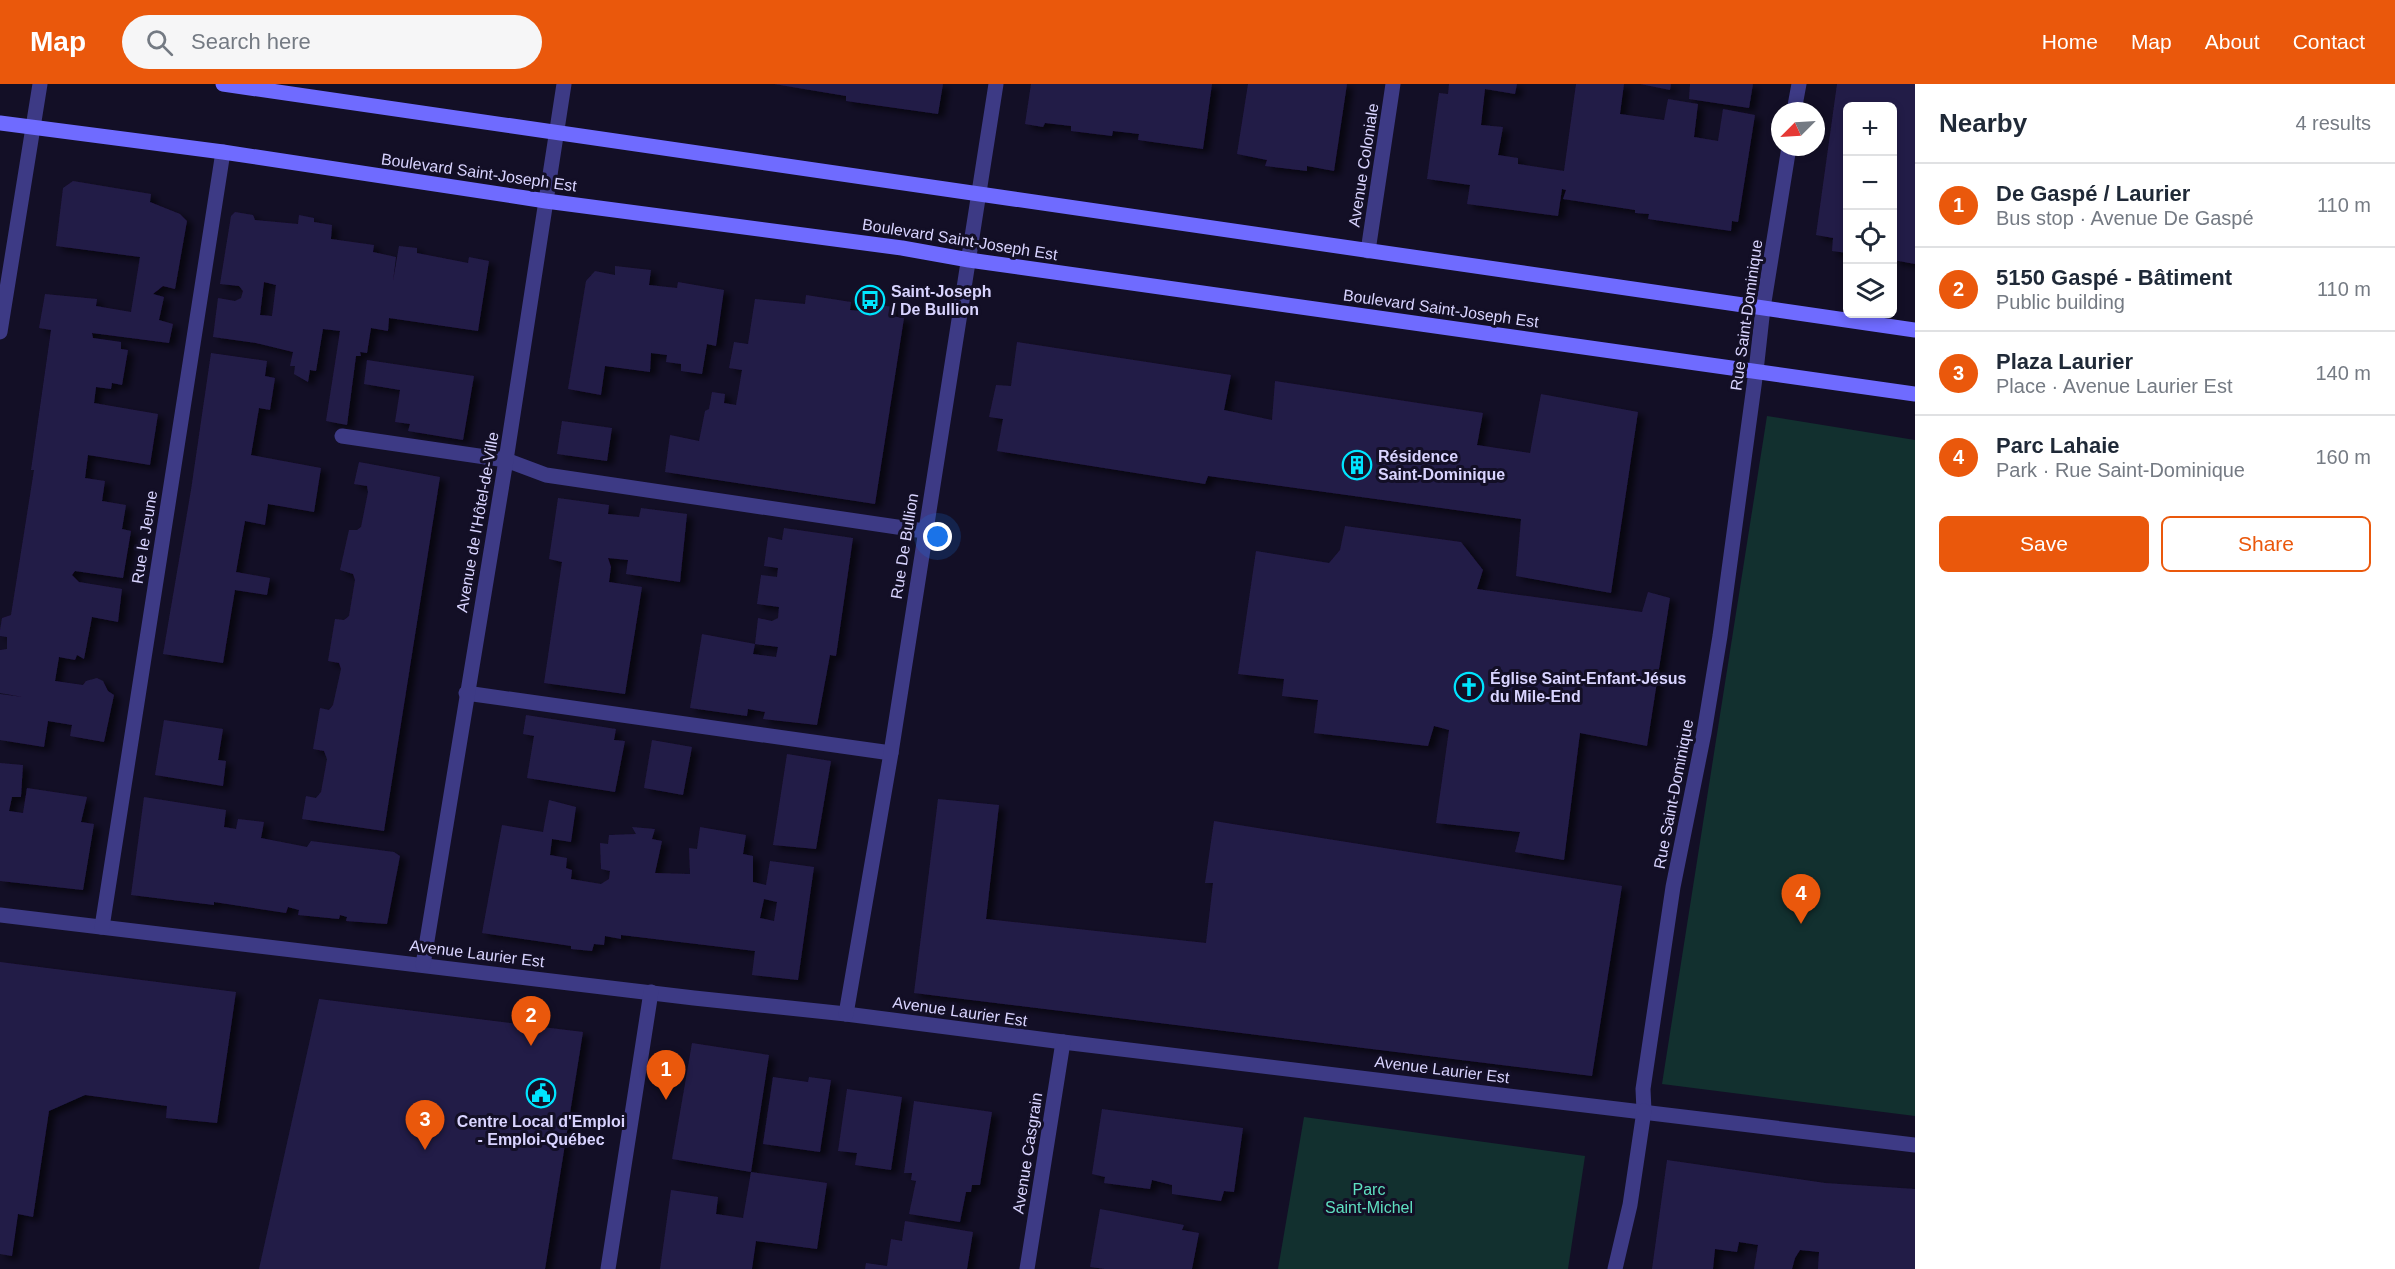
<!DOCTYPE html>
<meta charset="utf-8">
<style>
:root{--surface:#fff;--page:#f6f6f7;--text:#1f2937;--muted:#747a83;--line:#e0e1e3;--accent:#ea580c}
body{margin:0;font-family:Arial,sans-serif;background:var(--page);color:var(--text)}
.controls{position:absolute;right:18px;top:18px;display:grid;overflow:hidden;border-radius:9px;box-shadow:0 3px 9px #0003}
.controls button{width:54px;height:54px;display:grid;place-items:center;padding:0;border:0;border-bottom:2px solid var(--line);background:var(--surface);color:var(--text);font:30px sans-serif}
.compass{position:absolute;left:1771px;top:18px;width:54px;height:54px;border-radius:50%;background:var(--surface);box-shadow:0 3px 9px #0003;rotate:246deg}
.you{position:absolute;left:938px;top:453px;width:21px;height:21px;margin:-15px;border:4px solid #fff;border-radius:50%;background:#1a73e8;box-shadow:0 0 0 9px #1a73e833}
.badge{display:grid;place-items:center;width:39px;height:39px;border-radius:50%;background:var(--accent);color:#fff;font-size:20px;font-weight:700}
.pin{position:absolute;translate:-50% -50px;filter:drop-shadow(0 2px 3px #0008)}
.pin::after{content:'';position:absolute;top:32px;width:21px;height:18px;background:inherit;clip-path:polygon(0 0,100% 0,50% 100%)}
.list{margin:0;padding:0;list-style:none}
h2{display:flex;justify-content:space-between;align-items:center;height:78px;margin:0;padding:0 24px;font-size:26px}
h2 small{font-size:20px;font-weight:400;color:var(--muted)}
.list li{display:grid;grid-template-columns:39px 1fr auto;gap:18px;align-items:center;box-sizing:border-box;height:84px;padding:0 24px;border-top:2px solid var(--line)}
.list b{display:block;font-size:22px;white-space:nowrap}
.list p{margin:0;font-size:20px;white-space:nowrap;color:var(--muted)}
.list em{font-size:20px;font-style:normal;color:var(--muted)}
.actions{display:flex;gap:12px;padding:18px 24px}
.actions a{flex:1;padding:14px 0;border:2px solid var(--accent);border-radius:9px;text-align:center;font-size:21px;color:var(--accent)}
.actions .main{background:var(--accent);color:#fff}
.icon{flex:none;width:33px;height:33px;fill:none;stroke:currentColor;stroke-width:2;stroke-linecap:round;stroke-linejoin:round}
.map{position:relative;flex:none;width:1915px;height:1185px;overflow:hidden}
header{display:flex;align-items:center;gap:36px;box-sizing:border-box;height:84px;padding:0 30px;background:var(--accent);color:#fff}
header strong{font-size:28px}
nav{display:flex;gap:33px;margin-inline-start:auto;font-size:21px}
.search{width:420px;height:54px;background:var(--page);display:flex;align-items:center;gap:15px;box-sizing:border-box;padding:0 21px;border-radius:33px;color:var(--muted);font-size:22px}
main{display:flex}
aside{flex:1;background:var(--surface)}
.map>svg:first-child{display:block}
.green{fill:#12302f}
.building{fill:#241b47;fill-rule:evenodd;filter:url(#shadow)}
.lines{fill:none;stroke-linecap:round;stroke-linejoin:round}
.service{stroke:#3d3a85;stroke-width:15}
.pedestrian{stroke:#3d3a85;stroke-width:15}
.minor{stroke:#3d3a85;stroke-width:15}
.secondary{stroke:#6f6bff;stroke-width:15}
.labels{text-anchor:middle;stroke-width:6;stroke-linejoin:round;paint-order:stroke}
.street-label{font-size:16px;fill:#d9d4ff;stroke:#130f26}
.poi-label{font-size:16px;font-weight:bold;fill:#d9d4ff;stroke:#130f26;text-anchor:start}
.park-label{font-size:16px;fill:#5fe0c0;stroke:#130f26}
</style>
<header>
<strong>Map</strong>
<div class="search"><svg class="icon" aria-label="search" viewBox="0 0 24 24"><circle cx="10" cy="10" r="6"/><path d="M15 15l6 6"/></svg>Search here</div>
<nav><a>Home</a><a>Map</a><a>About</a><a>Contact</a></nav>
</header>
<main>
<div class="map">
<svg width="1915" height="1185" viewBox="0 0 1915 1185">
<defs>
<filter id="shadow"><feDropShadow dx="6" dy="4" stdDeviation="3" flood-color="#0009"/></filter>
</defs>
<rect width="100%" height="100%" fill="#130f26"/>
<g class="green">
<path d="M 1767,332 L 1915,356 L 1915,1032 L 1662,1000 Z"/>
<path d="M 1304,1033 L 1585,1072 L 1568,1185 L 1278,1185 Z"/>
</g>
<g class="building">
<path d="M 774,0 L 943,0 L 938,30 L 846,17 L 846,12 Z"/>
<path d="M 1031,0 L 1212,0 L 1203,65 L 1138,56 L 1139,50 L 1113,47 L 1112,52 L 1071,47 L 1071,42 L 1045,39 L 1043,43 L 1025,40 Z"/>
<path d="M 1248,0 L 1347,0 L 1334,87 L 1307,82 L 1307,87 L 1265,82 L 1267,76 L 1237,70 Z"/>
<path d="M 1449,0 L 1517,0 L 1515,10 L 1485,5 L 1481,41 L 1503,43 L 1498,71 L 1518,74 L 1518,80 L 1564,87 L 1576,0 L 1624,0 L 1620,30 L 1664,36 L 1668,15 L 1698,20 L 1694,53 L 1718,57 L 1723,25 L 1755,31 L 1738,138 L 1732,137 L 1731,147 L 1648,135 L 1649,130 L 1635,129 L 1635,126 L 1563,115 L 1566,106 L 1562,105 L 1558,132 L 1467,120 L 1470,101 L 1427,95 L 1439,9 L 1448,10 Z"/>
<path d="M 1640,0 L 1671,0 L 1670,6 Z"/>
<path d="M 1690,0 L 1753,0 L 1749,24 L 1689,15 Z"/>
<path d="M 1837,0 L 1915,0 L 1915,180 L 1893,176 L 1893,22 L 1848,22 L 1848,169 L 1832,167 L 1833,154 L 1816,151 Z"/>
<path d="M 73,97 L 151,110 L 150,118 L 180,130 L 187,137 L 175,205 L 163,202 L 153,210 L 164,213 L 159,236 L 173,240 L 169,259 L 92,249 L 93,254 L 121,258 L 121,265 L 128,266 L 122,301 L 112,299 L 111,305 L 96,303 L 94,319 L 158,330 L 150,381 L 88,371 L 85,394 L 105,397 L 102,417 L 126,421 L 122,445 L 131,447 L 123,494 L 75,487 L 72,491 L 79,498 L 122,505 L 118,538 L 92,533 L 84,575 L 77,571 L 75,576 L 59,573 L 55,597 L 83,601 L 86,597 L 97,594 L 103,597 L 108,607 L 114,611 L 104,658 L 70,652 L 72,641 L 48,637 L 44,663 L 0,656 L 0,610 L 23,613 L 0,609 L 0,566 L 7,565 L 7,553 L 0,552 L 0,546 L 2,534 L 11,531 L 34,386 L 31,386 L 51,246 L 39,244 L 45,210 L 97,215 L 96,222 L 131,228 L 140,173 L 56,162 L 63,104 Z"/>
<path d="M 235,128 L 253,131 L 255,136 L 298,140 L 299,131 L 314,134 L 314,138 L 332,141 L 331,155 L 374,161 L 373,168 L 396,173 L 393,197 L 399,162 L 417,164 L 417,169 L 468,179 L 469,173 L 489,177 L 478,247 L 389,234 L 388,247 L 371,244 L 367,269 L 360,268 L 361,272 L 356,272 L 347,341 L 326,337 L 340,247 L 323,245 L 316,287 L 310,286 L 308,298 L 294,290 L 295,282 L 290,282 L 293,268 L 256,259 L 213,253 L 218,214 L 235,217 L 241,214 L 243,207 L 239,202 L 220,200 L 231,132 ZM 264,198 L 276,201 L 272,232 L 260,231 Z"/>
<path d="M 615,182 L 651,186 L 649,201 L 677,204 L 678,198 L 724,206 L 716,262 L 707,260 L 702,290 L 681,287 L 681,280 L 666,278 L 667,271 L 651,269 L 650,288 L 605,282 L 601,311 L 568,305 L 586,197 L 595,187 L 615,191 Z"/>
<path d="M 806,211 L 851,218 L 850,226 L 871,228 L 872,220 L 893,223 L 891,232 L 904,234 L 875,420 L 665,388 L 670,351 L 699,357 L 705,327 L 709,325 L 712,308 L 725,310 L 724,319 L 736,321 L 742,286 L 729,284 L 734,258 L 748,260 L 755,215 L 805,220 Z"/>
<path d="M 1017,258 L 1231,291 L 1224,326 L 1272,336 L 1275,297 L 1483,329 L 1477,361 L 1530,369 L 1541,310 L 1638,328 L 1611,509 L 1516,492 L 1521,435 L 1208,392 L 1205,400 L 997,367 L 1003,335 L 989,333 L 996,301 L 1011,302 Z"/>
<path d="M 211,269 L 267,277 L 265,292 L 275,294 L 270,326 L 259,324 L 251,371 L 321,384 L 314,428 L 268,420 L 265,441 L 245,437 L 236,488 L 270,494 L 267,511 L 235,506 L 223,579 L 163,570 L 191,406 Z"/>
<path d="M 367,276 L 474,292 L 463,356 L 408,347 L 410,340 L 395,338 L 400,306 L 364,300 Z"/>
<path d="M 562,337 L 612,344 L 607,377 L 557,370 Z"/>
<path d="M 359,378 L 440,393 L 384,747 L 302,735 L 306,712 L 316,714 L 321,708 L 327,675 L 324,667 L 313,665 L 320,624 L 329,626 L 333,621 L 341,585 L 339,579 L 328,577 L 335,535 L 344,536 L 349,532 L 355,496 L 353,490 L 340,486 L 349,446 L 357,446 L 361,443 L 368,408 L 367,402 L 354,400 Z"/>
<path d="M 558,414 L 609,421 L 608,430 L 639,433 L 641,424 L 687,430 L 680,498 L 626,490 L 628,476 L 608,474 L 611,483 L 609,498 L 642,503 L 625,610 L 544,599 L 562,478 L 549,475 Z"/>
<path d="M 1345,442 L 1461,458 L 1483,486 L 1477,505 L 1642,528 L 1648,508 L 1670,514 L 1647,662 L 1580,649 L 1564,776 L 1515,768 L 1520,748 L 1436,739 L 1449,646 L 1434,642 L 1428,662 L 1314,649 L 1318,616 L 1282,612 L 1284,595 L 1238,590 L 1256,467 L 1329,479 L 1340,466 Z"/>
<path d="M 784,444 L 853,454 L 836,572 L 830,571 L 817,641 L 763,635 L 765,628 L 748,625 L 747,632 L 690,624 L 702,550 L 755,560 L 753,570 L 776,573 L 778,563 L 755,560 L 758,534 L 772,537 L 778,534 L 779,523 L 757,520 L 761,491 L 777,493 L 778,484 L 764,482 L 768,453 L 782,456 Z"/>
<path d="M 526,631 L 616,645 L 614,656 L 625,657 L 615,708 L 527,694 L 534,652 L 523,650 Z"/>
<path d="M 164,636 L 223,645 L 218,676 L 226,677 L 223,702 L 155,691 Z"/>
<path d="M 652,656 L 692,663 L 683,711 L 644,704 Z"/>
<path d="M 787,670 L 831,677 L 816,765 L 773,761 Z"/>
<path d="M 0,679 L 23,681 L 21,713 L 12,713 L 9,727 L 23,729 L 27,704 L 87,713 L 81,738 L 94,740 L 83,806 L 0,797 Z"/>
<path d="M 144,713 L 226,726 L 224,743 L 236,745 L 238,735 L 264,738 L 261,754 L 307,763 L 311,757 L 394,768 L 400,772 L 387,840 L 346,837 L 347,833 L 340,831 L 339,835 L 298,831 L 299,826 L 288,823 L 286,829 L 214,818 L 214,821 L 131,811 Z"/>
<path d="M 938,715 L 999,721 L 986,835 L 1206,859 L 1213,799 L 1205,799 L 1214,737 L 1622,802 L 1592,992 L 914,909 Z"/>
<path d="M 549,716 L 576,723 L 571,758 L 552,755 L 550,771 L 567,774 L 566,784 L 572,786 L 571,795 L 601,800 L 609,795 L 610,787 L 601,785 L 600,759 L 608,760 L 609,751 L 636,750 L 632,743 L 655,745 L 652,755 L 662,757 L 655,789 L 690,790 L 689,764 L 697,765 L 700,743 L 746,751 L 743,770 L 753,772 L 753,798 L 766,801 L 770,777 L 814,783 L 798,896 L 752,891 L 755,867 L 621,851 L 621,855 L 605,852 L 604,861 L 594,860 L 592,867 L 571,865 L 571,862 L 482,849 L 502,741 L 543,748 ZM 764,815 L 777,818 L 774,837 L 760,834 Z"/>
<path d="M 0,878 L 236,908 L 217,1039 L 166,1034 L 167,1022 L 85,1011 L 49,1027 L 33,1133 L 18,1130 L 12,1172 L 0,1170 Z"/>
<path d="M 319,915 L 583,948 L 545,1185 L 259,1185 Z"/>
<path d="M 692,959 L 769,971 L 751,1088 L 672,1075 Z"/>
<path d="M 773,993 L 808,998 L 809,993 L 831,996 L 820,1068 L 763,1060 Z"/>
<path d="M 847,1005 L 902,1013 L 891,1086 L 855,1081 L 857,1069 L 838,1067 Z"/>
<path d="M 914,1017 L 992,1028 L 980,1101 L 972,1101 L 971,1108 L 966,1108 L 960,1138 L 909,1130 L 916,1097 L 911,1096 L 912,1089 L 904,1089 Z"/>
<path d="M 1102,1025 L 1243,1044 L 1234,1108 L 1224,1107 L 1221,1117 L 1172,1110 L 1172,1101 L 1152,1096 L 1150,1105 L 1104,1099 L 1105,1093 L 1092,1090 Z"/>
<path d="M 1667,1076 L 1825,1099 L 1915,1105 L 1915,1185 L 1818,1185 L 1819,1168 L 1800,1166 L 1795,1174 L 1792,1185 L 1754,1185 L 1758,1161 L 1739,1158 L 1737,1168 L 1715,1165 L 1713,1185 L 1652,1185 Z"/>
<path d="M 751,1088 L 827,1099 L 817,1165 L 756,1157 L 752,1185 L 660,1185 L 671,1106 L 718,1113 L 716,1130 L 743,1134 Z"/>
<path d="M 1100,1125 L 1184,1141 L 1182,1146 L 1199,1149 L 1192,1185 L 1105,1185 L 1090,1183 Z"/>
<path d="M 905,1137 L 973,1148 L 967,1185 L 865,1185 L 866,1179 L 887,1182 L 891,1155 L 902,1157 Z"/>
</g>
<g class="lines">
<g class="service">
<path d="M 342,352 L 506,376 L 546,391 L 924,447"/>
<path d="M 466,609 L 891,669"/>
</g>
<path class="pedestrian" d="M 1644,1027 L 1643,1005 L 1673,803 L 1704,649 L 1720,552 L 1756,287"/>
<g class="minor">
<path d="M 1794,27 L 1799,0"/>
<path d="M 1368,167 L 1393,0"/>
<path d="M 0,248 L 40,0"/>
<path d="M 1756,287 L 1763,224 L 1789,63"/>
<path d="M 0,831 L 694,914 L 846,930 L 1063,958 L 1915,1061"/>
<path d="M 102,843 L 223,68"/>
<path d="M 423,881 L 506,376 L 564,0"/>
<path d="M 846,930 L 891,669 L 996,0"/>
<path d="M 608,1185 L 651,908"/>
<path d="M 1027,1185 L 1063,958"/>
<path d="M 1615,1185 L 1630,1121 L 1644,1027"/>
</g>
<g class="secondary">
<path d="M 223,0 L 1915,246"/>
<path d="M 0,39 L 223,68 L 546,117 L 902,164 L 969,176 L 1915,310"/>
</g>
</g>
<defs>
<g id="bus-ring" transform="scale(1.5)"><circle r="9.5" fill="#130f26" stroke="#00e5ff" stroke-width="1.5"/><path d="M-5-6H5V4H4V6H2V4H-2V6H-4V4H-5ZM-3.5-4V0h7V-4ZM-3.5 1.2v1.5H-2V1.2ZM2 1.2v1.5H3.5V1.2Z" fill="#00e5ff"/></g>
<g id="building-ring" transform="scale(1.5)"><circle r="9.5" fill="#130f26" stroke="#00e5ff" stroke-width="1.5"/><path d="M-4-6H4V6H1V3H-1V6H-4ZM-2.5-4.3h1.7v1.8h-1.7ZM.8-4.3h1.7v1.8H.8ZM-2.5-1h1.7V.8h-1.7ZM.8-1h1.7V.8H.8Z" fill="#00e5ff"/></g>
<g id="church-ring" transform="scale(1.5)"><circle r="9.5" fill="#130f26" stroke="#00e5ff" stroke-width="1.5"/><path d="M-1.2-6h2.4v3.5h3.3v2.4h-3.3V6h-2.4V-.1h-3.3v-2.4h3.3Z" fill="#00e5ff"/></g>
<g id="civic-ring" transform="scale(1.5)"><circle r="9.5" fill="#130f26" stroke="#00e5ff" stroke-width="1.5"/><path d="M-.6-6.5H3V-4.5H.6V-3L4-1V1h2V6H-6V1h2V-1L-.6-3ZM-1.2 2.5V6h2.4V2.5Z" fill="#00e5ff"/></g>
</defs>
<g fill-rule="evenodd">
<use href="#bus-ring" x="870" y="216"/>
<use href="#building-ring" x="1357" y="381"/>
<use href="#church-ring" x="1469" y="603"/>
<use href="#civic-ring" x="541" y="1009"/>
</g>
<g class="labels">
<g class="street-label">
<text transform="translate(1363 81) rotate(-81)" y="6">Avenue Coloniale</text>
<text transform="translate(479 88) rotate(8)" y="6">Boulevard Saint-Joseph Est</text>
<text transform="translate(960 155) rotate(9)" y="6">Boulevard Saint-Joseph Est</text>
<text transform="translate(1441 224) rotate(8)" y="6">Boulevard Saint-Joseph Est</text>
<text transform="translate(1746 231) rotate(-82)" y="6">Rue Saint-Dominique</text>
<text transform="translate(477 438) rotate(-80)" y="6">Avenue de l'Hôtel-de-Ville</text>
<text transform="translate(144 453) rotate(-81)" y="6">Rue le Jeune</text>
<text transform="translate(904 462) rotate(-81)" y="6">Rue De Bullion</text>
<text transform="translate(1673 710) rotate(-79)" y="6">Rue Saint-Dominique</text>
<text transform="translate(477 869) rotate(7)" y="6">Avenue Laurier Est</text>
<text transform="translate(960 927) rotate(8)" y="6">Avenue Laurier Est</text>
<text transform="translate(1442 985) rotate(7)" y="6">Avenue Laurier Est</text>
<text transform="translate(1027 1069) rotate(-81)" y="6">Avenue Casgrain</text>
</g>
<g class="poi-label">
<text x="891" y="213">Saint-Joseph<tspan x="891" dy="18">/ De Bullion</tspan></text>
<text x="1378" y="378">Résidence<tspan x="1378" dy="18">Saint-Dominique</tspan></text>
<text x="1490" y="600">Église Saint-Enfant-Jésus<tspan x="1490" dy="18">du Mile-End</tspan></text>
<text x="541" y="1043" text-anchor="middle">Centre Local d'Emploi<tspan x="541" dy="18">- Emploi-Québec</tspan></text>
</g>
<g class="park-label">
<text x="1369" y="1111">Parc<tspan x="1369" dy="18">Saint-Michel</tspan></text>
</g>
</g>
</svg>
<div class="controls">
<button>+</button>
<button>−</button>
<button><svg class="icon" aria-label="locate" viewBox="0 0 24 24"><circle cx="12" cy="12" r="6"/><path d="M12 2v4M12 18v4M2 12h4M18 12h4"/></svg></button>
<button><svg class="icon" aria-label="layers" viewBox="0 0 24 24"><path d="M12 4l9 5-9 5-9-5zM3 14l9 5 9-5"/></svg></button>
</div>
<svg class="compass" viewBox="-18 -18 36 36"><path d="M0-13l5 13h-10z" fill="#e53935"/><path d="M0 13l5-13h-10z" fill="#747a83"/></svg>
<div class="you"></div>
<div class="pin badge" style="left:666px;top:1016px">1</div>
<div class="pin badge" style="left:531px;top:962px">2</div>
<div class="pin badge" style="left:425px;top:1066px">3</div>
<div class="pin badge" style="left:1801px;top:840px">4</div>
</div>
<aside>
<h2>Nearby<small>4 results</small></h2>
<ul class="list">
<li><span class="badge">1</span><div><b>De Gaspé / Laurier</b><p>Bus stop · Avenue De Gaspé</p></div><em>110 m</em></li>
<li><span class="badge">2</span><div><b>5150 Gaspé - Bâtiment</b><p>Public building</p></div><em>110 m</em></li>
<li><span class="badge">3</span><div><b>Plaza Laurier</b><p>Place · Avenue Laurier Est</p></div><em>140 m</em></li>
<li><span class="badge">4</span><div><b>Parc Lahaie</b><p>Park · Rue Saint-Dominique</p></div><em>160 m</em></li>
</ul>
<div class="actions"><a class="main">Save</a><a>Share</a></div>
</aside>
</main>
